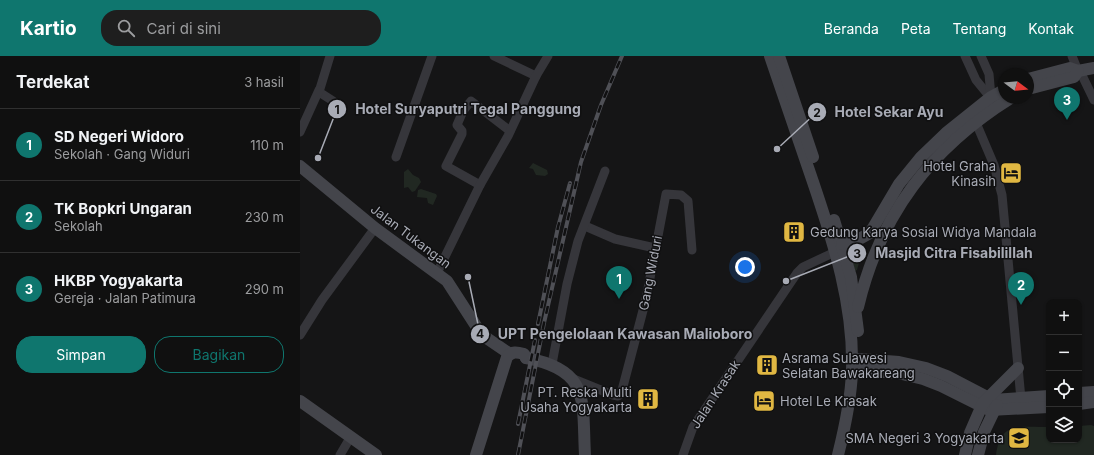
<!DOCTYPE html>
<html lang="id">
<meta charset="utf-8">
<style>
:root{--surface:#101010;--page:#1e1e1e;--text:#f1f3f6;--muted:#9c9d9f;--line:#303030;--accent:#0f766e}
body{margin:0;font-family:Inter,sans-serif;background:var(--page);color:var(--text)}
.controls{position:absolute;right:12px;bottom:12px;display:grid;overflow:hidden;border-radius:8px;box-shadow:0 1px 3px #0004}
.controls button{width:36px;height:36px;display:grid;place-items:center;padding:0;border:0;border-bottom:1px solid var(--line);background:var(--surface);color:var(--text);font:20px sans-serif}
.compass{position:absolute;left:698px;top:12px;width:36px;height:36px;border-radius:50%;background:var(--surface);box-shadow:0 1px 3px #0004;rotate:106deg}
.you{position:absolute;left:445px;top:211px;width:14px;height:14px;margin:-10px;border:3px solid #fff;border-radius:50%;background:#1a73e8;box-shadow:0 0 0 6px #1a73e833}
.badge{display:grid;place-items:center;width:26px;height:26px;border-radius:50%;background:var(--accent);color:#fff;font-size:13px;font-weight:700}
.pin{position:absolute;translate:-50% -33px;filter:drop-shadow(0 1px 2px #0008)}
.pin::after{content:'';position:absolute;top:21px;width:14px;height:12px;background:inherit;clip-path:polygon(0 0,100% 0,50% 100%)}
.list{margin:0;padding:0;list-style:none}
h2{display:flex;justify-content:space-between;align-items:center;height:52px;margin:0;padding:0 16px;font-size:17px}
h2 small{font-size:13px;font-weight:400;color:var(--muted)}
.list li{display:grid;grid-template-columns:26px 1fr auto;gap:12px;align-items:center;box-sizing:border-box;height:72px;padding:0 16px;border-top:1px solid var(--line)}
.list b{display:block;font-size:15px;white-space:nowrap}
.list p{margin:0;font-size:13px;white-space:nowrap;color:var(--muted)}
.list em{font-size:13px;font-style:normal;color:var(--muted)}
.actions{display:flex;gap:8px;padding:12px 16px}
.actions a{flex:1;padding:9px 0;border:1px solid var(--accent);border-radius:16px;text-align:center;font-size:14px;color:var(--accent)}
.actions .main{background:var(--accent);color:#fff}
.icon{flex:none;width:22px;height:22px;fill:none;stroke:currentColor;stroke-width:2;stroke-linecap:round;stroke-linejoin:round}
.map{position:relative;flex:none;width:794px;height:399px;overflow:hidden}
header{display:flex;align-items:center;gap:24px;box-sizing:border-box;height:56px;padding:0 20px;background:var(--accent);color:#fff}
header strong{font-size:19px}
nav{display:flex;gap:22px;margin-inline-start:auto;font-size:14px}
.search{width:280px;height:36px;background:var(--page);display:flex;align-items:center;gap:10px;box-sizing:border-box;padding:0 14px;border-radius:16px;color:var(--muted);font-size:15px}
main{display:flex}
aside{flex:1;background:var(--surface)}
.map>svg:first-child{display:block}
.green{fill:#212822}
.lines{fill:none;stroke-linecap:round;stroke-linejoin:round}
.street{stroke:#36363b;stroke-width:9}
.secondary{stroke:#44454b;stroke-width:12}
.rail-casing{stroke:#4f5056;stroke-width:4}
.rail{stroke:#101011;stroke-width:2.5;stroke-dasharray:8;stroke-linecap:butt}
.labels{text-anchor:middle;stroke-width:3;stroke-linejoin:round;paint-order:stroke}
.poi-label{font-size:13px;fill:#a8abb5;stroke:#101011;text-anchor:end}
.street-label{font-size:13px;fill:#a8abb5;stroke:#101011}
.leader{fill:none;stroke:#a8abb5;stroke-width:1.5}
.callout-dot{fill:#a8abb5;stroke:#101011;stroke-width:1.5}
.mark-label{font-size:12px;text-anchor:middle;font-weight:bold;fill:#111}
.callout-label{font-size:14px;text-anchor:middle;font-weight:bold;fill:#a8abb5;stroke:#101011;stroke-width:3;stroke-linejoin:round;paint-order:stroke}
</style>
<header>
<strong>Kartio</strong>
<div class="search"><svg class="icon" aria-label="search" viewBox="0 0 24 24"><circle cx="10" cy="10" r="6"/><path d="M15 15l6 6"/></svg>Cari di sini</div>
<nav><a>Beranda</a><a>Peta</a><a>Tentang</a><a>Kontak</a></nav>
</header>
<main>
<aside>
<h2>Terdekat<small>3 hasil</small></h2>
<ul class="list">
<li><span class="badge">1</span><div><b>SD Negeri Widoro</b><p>Sekolah · Gang Widuri</p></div><em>110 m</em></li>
<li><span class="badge">2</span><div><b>TK Bopkri Ungaran</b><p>Sekolah</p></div><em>230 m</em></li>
<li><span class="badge">3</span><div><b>HKBP Yogyakarta</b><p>Gereja · Jalan Patimura</p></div><em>290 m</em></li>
</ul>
<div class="actions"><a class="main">Simpan</a><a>Bagikan</a></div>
</aside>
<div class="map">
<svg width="794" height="399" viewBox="0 0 794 399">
<rect width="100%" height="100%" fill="#151516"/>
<g class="green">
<path d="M 233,107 L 247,114 L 248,118 L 245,120 L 236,119 L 233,113 L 229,112 Z"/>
<path d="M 108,113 L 113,119 L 119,122 L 121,126 L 115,135 L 112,136 L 108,131 L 104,132 L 104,116 Z"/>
<path d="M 121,133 L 136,138 L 137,140 L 133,149 L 128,147 L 127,142 L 117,141 L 118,134 Z"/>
<path d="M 564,190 L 557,214 L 555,215 L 549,195 Z"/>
<path d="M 791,369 L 794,370 L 794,399 L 696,399 C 701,364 720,372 749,371 L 749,384 L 779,384 L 779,370 Z"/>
</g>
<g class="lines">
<g class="street">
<path d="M 30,0 L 19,36 L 33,45"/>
<path d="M 194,0 L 236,20"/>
<path d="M 665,0 L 676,24 L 694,46"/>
<path d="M 681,0 L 689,18 L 691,41"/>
<path d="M 772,0 L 778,15"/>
<path d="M 780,15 L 794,44"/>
<path d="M 674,62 L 694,109 L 702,139 L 721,343"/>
<path d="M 0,76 L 19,34"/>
<path d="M 96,101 L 132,0"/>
<path d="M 180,129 L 146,110 L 162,78 L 162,75 L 157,69 L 163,55 L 171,45 L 210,75"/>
<path d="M 285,170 L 315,183 L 355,192"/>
<path d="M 137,217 L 180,129 L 208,80 L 236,20 L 248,0"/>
<path d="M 0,279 L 22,244 L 75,172"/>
<path d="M 252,308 L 267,228 L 278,185 L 305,115"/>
<path d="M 271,322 L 313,339 L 318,340 L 321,338 L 346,243 L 366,138 L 381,139 L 388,145 L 392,194"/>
<path d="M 40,399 L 50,382"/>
<path d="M 383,399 L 393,371 L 497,217 L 503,211 L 535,196"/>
</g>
<g class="secondary">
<path d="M 470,0 C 484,42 499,84 513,126 C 534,188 554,249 552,315 C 551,344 545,371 538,399"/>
<path d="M 479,0 L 513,101"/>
<path d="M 728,23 L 770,12 L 778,15 L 794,12"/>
<path d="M 728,33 L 774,21 L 778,15"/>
<path d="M 0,110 L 75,172 L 147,225 L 178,273 L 188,283 L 210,298"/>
<path d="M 534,164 L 551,221 L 558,275"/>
<path d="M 542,188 L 561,182 L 570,177 L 599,128 L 621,101 L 646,77 L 691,41 L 704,34"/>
<path d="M 558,251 C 580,158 631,92 711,42"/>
<path d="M 226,302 C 291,314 282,345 285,399"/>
<path d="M 560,303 L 599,306 L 626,312 L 647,320 L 693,344 L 749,340"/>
<path d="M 560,314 L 598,317 L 623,323 L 641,330 L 689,354 L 749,351"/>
<path d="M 779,337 L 794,336"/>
<path d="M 0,345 L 76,399"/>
<path d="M 779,348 L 794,346"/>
<path d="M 176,399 L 207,301 C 212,295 217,296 224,298 L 226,302"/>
<path d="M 665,399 L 670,377 L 683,347 L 718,312"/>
<path d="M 678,399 L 684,376 L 697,349"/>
</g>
<g class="rail-casing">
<g id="rail">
<path d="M 238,268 L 258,171 L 270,127"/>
<path d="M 218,368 L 235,284"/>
<path d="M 218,399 L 244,267 L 281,106 L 301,49 L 322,0"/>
</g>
</g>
<use href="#rail" class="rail"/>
</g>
<defs>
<g id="hotel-square" transform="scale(1.15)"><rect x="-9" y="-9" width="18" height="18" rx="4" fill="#e0b742" stroke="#101011"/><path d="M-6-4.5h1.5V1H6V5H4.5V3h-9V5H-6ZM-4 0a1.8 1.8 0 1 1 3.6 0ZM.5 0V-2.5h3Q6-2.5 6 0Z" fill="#111"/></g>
<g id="building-square" transform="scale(1.15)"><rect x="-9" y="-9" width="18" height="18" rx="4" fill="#e0b742" stroke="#101011"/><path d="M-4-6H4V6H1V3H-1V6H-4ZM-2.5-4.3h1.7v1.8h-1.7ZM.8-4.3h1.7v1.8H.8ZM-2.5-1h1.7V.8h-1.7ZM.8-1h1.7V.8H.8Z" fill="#111"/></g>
<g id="school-square" transform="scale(1.15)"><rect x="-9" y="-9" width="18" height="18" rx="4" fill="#e0b742" stroke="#101011"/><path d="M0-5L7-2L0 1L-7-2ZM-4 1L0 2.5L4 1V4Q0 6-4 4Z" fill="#111"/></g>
</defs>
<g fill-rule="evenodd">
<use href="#hotel-square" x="711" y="117"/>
<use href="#building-square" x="494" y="176"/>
<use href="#building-square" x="467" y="309"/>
<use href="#building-square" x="348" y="343"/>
<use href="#hotel-square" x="464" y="345"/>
<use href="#school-square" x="719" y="382"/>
</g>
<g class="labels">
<g class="poi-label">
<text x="696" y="115">Hotel Graha<tspan x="696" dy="15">Kinasih</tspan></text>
<text x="510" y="181" text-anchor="start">Gedung Karya Sosial Widya Mandala</text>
<text x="482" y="307" text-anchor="start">Asrama Sulawesi<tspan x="482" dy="15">Selatan Bawakareang</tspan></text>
<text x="332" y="341">PT. Reska Multi<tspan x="332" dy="15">Usaha Yogyakarta</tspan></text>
<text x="480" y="350" text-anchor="start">Hotel Le Krasak</text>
<text x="704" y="387">SMA Negeri 3 Yogyakarta</text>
</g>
<g class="street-label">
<text transform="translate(111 180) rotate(37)" y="5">Jalan Tukangan</text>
<text transform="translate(350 217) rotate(-79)" y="5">Gang Widuri</text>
<text transform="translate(415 338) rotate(-57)" y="5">Jalan Krasak</text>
</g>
</g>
<path class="leader" d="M18 102L37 53M477 93L517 56M486 225L557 197M168 221L180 278"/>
<g class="callout-dot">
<circle cx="18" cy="102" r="4"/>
<circle cx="477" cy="93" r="4"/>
<circle cx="486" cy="225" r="4"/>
<circle cx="168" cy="221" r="4"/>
<circle cx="37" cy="53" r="10"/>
<circle cx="517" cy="56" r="10"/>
<circle cx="557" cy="197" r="10"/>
<circle cx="180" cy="278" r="10"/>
</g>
<g class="mark-label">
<text x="37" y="58">1</text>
<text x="517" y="61">2</text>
<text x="557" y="202">3</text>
<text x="180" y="282">4</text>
</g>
<g class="callout-label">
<text x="168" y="58">Hotel Suryaputri Tegal Panggung</text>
<text x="589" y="61">Hotel Sekar Ayu</text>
<text x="654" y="202">Masjid Citra Fisabilillah</text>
<text x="325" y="283">UPT Pengelolaan Kawasan Malioboro</text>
</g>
</svg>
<div class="controls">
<button>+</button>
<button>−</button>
<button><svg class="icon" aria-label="locate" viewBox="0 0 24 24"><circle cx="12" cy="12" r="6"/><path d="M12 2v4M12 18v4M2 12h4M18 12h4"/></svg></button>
<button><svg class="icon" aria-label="layers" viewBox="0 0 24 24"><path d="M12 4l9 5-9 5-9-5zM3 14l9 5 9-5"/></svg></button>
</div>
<svg class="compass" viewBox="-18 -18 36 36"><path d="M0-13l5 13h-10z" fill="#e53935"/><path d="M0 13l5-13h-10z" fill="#9c9d9f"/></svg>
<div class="you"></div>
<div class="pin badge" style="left:319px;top:243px">1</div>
<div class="pin badge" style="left:721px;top:249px">2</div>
<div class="pin badge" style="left:767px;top:64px">3</div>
</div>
</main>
